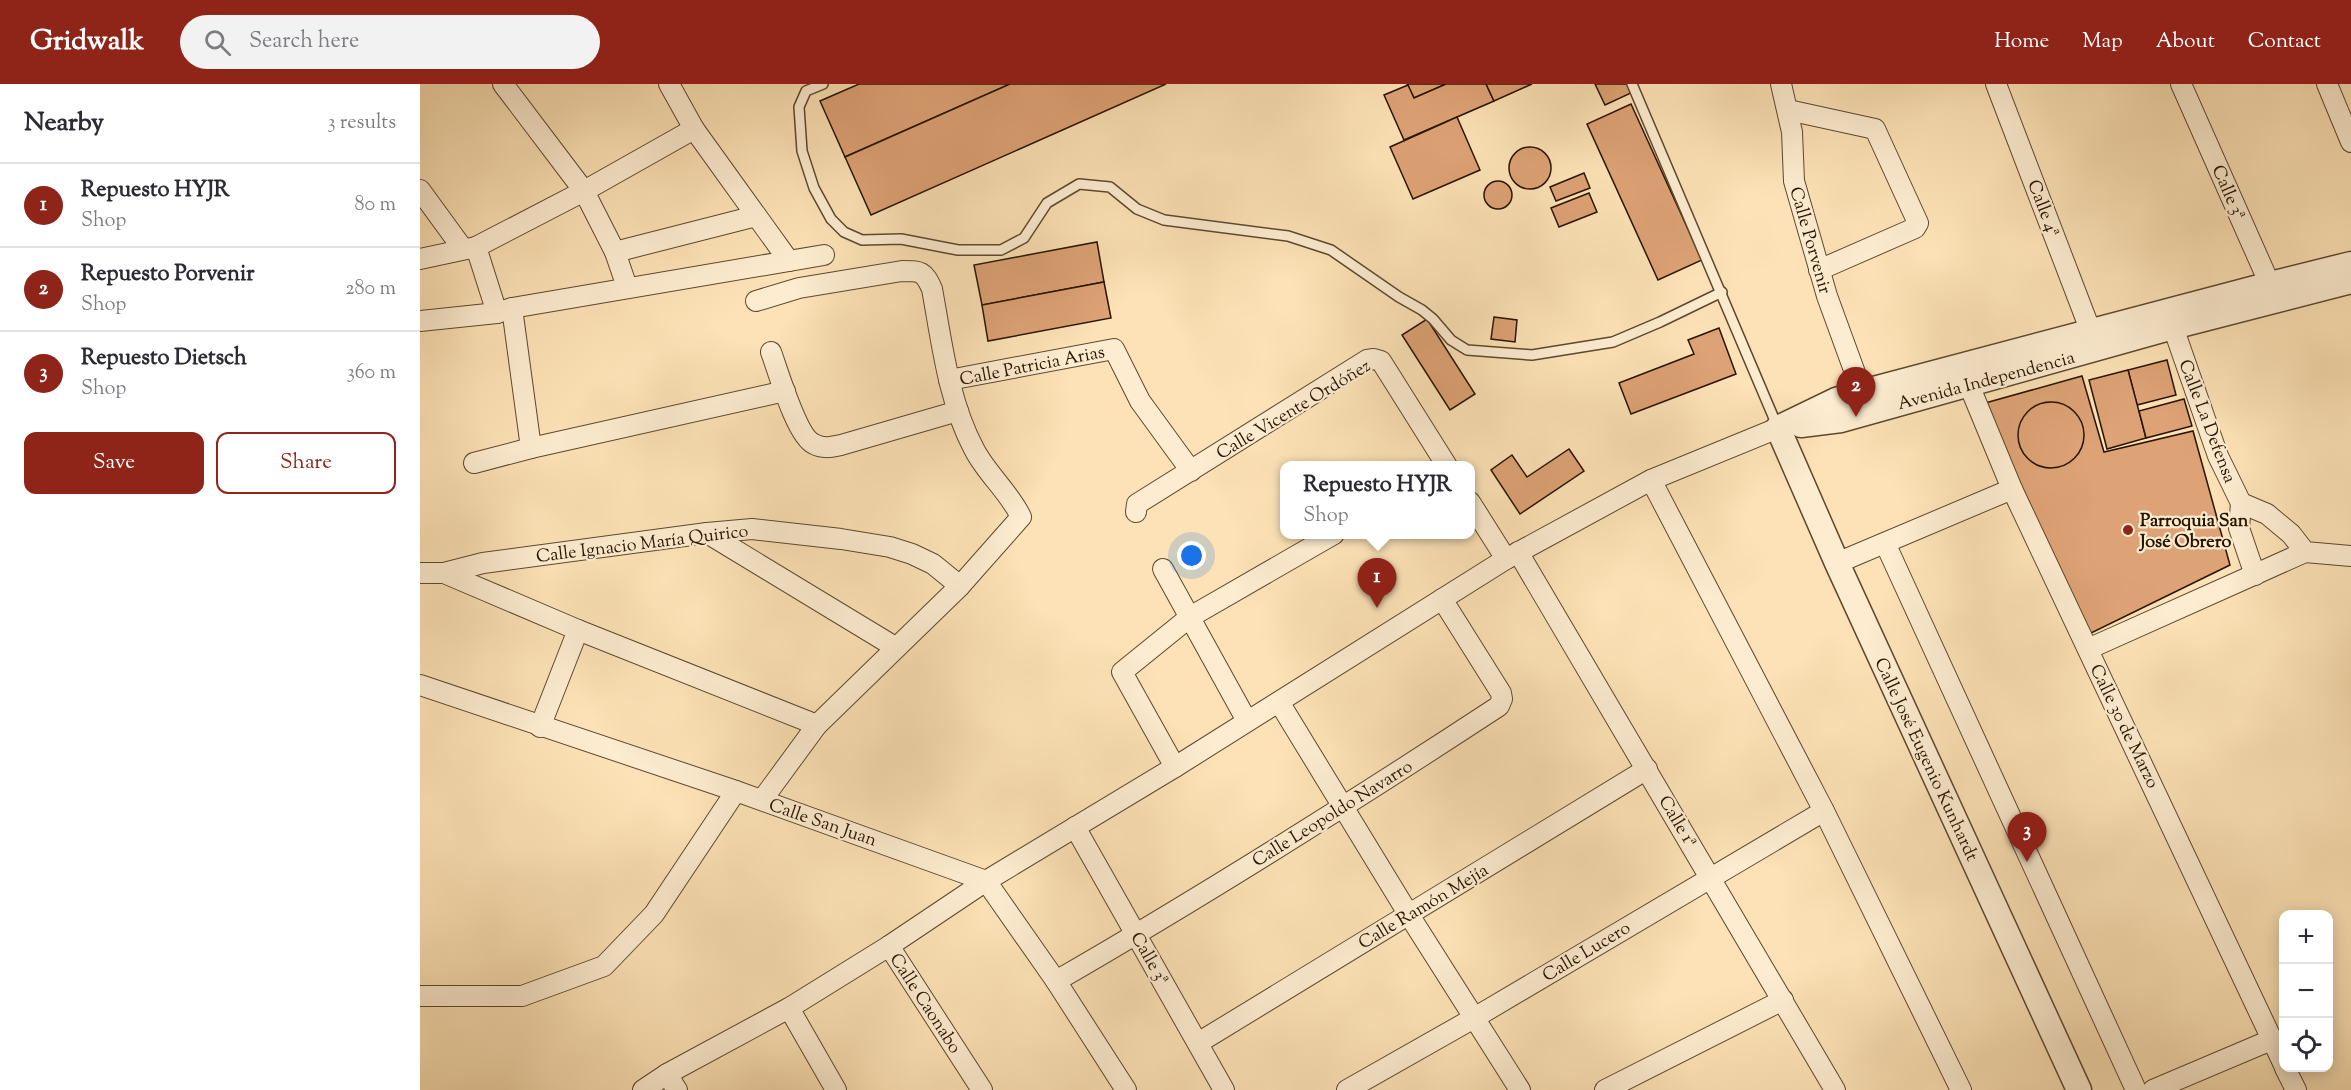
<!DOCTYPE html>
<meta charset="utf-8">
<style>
:root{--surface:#fff;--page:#f2f2f3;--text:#2b2b33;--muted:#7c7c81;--line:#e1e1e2;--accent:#8f2418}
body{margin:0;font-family:"Sorts Mill Goudy",serif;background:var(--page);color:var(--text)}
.controls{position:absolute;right:18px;bottom:18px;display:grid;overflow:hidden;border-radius:12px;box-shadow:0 3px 15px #0003}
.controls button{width:54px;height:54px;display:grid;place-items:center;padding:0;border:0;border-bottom:2px solid var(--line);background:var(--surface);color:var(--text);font:30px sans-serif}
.you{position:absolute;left:772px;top:472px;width:21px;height:21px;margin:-15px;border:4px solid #fff;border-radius:50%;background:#1a73e8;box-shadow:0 0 0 9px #1a73e833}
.badge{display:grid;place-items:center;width:39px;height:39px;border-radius:50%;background:var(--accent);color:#fff;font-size:20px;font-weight:700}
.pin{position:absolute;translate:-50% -50px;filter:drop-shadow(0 2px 3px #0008)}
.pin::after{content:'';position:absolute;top:32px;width:21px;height:18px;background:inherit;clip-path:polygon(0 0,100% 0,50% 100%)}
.popup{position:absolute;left:860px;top:377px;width:195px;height:78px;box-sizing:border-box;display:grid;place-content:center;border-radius:12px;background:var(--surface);filter:drop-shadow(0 2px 4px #0005);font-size:20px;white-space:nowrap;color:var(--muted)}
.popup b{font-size:22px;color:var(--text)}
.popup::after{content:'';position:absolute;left:50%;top:100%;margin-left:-12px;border:12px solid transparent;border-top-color:var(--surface)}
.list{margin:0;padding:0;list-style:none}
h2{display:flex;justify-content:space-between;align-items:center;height:78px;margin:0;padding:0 24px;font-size:26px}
h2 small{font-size:20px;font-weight:400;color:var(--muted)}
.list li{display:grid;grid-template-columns:39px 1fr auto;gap:18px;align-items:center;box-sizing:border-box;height:84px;padding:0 24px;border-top:2px solid var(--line)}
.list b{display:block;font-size:22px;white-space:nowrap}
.list p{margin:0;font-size:20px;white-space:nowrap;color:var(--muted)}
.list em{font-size:20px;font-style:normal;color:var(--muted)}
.actions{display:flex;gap:12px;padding:18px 24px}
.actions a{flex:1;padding:14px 0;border:2px solid var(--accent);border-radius:12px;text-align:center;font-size:21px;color:var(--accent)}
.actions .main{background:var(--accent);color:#fff}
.icon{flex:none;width:33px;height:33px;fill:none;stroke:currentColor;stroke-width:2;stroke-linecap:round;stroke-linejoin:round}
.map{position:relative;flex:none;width:1931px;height:1006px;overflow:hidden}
header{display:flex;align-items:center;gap:36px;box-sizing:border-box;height:84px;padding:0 30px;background:var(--accent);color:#fff}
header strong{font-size:28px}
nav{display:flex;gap:33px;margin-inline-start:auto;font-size:21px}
.search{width:420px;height:54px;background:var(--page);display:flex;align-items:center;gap:15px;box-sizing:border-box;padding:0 21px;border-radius:33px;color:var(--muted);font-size:22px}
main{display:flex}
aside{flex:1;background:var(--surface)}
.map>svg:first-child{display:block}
.building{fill:#dda275;stroke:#281400;stroke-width:1.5}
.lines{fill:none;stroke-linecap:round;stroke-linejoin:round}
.service-casing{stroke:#5d482e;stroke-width:12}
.minor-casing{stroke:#5d482e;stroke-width:22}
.tertiary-casing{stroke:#5d482e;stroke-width:27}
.service{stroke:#fdecd0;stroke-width:9}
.minor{stroke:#fdecd0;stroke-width:20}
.tertiary{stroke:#fdecd0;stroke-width:24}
.poi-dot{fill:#8f2418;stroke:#fdecd0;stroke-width:2}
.labels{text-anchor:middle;stroke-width:4.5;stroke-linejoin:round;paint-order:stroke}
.street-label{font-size:18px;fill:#281400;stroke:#fdecd0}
.poi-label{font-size:18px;font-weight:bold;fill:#281400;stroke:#fdecd0;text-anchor:start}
</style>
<header>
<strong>Gridwalk</strong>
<div class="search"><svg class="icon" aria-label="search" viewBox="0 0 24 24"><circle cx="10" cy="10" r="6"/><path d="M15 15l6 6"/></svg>Search here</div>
<nav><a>Home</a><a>Map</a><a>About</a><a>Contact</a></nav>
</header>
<main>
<aside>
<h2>Nearby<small>3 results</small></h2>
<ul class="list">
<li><span class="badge">1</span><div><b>Repuesto HYJR</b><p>Shop</p></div><em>80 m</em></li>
<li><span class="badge">2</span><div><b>Repuesto Porvenir</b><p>Shop</p></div><em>280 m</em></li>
<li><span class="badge">3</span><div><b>Repuesto Dietsch</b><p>Shop</p></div><em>360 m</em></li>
</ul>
<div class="actions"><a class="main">Save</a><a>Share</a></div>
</aside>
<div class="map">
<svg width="1931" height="1006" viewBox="0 0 1931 1006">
<rect width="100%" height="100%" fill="#fce2b6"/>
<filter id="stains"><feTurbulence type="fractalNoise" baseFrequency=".00333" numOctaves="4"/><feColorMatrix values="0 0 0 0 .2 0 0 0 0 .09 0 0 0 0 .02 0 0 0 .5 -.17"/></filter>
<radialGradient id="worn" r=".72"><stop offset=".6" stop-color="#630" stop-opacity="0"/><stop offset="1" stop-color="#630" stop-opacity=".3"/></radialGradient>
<g class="building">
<path d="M 439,0 L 590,0 L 425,73 L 400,17 Z"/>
<path d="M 590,0 L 746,0 L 451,131 L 425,73 Z"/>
<path d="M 987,0 L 1026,0 L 994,14 Z"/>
<path d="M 1026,0 L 1066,0 L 1074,17 L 984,56 L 964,11 L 988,1 L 994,14 Z"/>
<path d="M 1066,0 L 1112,0 L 1074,17 Z"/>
<path d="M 1175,0 L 1207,0 L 1211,9 L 1185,21 Z"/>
<path d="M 1211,20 L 1282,176 L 1238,196 L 1167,40 Z"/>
<path d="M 1037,33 L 1060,86 L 993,115 L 970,63 Z"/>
<circle cx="1110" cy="84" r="21"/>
<path d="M 1164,89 L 1170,104 L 1136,117 L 1130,103 Z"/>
<circle cx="1078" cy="111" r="14"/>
<path d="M 1169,109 L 1177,128 L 1139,143 L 1131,124 Z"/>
<path d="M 677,158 L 684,198 L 562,221 L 554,181 Z"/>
<path d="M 684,198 L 691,234 L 568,257 L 562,221 Z"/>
<path d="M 1074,233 L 1097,236 L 1095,258 L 1071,255 Z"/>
<path d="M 1007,235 L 1055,310 L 1030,326 L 982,251 Z"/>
<path d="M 1299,244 L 1316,290 L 1211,330 L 1199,299 L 1274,270 L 1268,256 Z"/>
<path d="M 1747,276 L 1756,311 L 1717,321 L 1708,286 Z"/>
<path d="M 1708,286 L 1726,354 L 1687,365 L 1669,296 Z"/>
<path d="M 1662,292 L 1684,368 L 1773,347 L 1810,481 L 1667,551 L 1558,321 Z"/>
<path d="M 1764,315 L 1772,342 L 1726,354 L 1719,327 Z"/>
<circle cx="1631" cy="351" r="33"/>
<path d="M 1149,365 L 1164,387 L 1100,430 L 1071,386 L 1092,371 L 1107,393 Z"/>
</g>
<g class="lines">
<g class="service-casing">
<g id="service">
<path d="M 403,0 L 386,7 L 379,23 L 382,67 L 394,104 L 411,135 L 424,148 L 442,156 L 481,155 L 538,166 L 581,166 L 604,154 L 627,119 L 659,100 L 690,103 L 717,125 L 744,136 L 868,152 L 911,166 L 979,213 L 1002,226 L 1013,235 L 1031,256 L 1047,266 L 1112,271 L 1193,258 L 1240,238 L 1302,208"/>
<path d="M 1212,0 L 1358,344"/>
</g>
</g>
<g class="minor-casing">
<g id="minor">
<path d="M 83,0 L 164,107 L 195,168 L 207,203"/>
<path d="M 249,0 L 274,45 L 369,177"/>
<path d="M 1361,0 L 1372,48 L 1374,97 L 1407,212 L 1442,308"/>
<path d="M 1576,0 L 1671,248"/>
<path d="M 1761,0 L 1855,212"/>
<path d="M 1907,0 L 1931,58"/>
<path d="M 1368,26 L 1455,45 L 1498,139 L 1495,144 L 1399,186"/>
<path d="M 0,106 L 43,165"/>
<path d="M 56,163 L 77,229"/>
<path d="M 195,168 L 336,132"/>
<path d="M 0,175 L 56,163 L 164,107 L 274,45"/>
<path d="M 336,217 L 379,204 L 482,187 C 501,187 504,187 512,205 C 522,259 528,316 554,365 C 566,389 590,409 601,433 L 540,502 L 397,641 L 342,716"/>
<path d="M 92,224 L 111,364"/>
<path d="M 0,237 L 77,229 L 92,224 L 404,171"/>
<path d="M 1753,243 L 1798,372 L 1821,419 L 1847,430 L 1871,450 L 1885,468 L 1931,472"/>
<path d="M 351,268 C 358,287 377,353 394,360 C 403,365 412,363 421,361 L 538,327"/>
<path d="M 529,296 L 694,265 L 720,317 L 771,387"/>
<path d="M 1549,301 L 1592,405 L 1864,981"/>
<path d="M 54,379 L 111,364 L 365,307"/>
<path d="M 1231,396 L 1404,727 L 1541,1006"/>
<path d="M 1050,418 L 1086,475"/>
<path d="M 1821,419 L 1819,444 L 1835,491"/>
<path d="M 716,428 L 717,420 L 947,276 L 954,275 L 961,277 L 1027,382"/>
<path d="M 287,449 L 475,563"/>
<path d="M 1465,459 L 1716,1006"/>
<path d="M 1098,468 L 1415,1006"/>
<path d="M 1417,479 L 1592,405"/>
<path d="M 743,485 L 827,637"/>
<path d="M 0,489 L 24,489 L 63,479 L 287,449 L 332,445 L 421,455 L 470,463 L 492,470 L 513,480 L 540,502"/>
<path d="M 24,489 L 158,546 L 397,641"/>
<path d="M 1668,565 L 1885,468"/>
<path d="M 0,601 L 316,707 L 566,797 L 636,897 L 706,1006"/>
<path d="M 859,618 L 989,831 L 1100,1006"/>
<path d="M 120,643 L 158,546"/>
<path d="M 755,683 L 702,588 L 770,533 L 914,450"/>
<path d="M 655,743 L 804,1006"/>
<path d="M 469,862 L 562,1006"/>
<path d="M 636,897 C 787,810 934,717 1079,622 L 1082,615 L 1081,609 L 1022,515"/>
<path d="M 0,912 L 102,912 L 184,882 L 234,830 L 316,707"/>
<path d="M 369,924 L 416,1006"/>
<path d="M 778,959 L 1227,685"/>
<path d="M 1865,984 L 1876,1006"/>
<path d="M 247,990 L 257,1006"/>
<path d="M 223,1006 L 247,990 L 369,924 L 469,862 L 566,797 L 755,683 L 1086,475 L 1231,396 L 1358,344"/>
<path d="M 927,1006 L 1054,934 L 1404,727"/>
<path d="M 1185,1006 L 1363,916"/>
<path d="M 1733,1006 L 1851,956"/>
</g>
</g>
<g class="tertiary-casing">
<g id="tertiary">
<path d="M 1381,341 L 1421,336 L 1753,243 L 1931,197"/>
<path d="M 1358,344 L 1417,479 L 1659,1006"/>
<path d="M 1358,344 L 1416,316 L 1442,308 L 1850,200 L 1931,180"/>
</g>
</g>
<use href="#service" class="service"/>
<use href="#minor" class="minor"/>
<use href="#tertiary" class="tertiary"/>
</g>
<circle class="poi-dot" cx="1708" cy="446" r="6"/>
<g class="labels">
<g class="street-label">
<text transform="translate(1809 108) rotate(66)" y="6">Calle 3ª</text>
<text transform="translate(1624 124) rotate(69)" y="6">Calle 4ª</text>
<text transform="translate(1391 156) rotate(74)" y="6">Calle Porvenir</text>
<text transform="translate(612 281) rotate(-11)" y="6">Calle Patricia Arias</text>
<text transform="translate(1566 296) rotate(-15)" y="6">Avenida Independencia</text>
<text transform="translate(873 325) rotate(-31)" y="6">Calle Vicente Ordóñez</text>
<text transform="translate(1788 337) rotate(69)" y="6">Calle La Defensa</text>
<text transform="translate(222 459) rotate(-7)" y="6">Calle Ignacio María Quirico</text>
<text transform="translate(1705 642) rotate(64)" y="6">Calle 30 de Marzo</text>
<text transform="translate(1507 675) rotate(65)" y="6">Calle José Eugenio Kunhardt</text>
<text transform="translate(912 729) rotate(-32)" y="6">Calle Leopoldo Navarro</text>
<text transform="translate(1258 737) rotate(59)" y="6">Calle 1ª</text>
<text transform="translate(403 738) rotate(19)" y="6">Calle San Juan</text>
<text transform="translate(1003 822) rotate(-31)" y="6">Calle Ramón Mejía</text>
<text transform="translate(1166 867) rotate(-31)" y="6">Calle Lucero</text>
<text transform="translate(730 874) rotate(60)" y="6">Calle 3ª</text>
<text transform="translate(506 919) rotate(57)" y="6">Calle Caonabo</text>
</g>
<g class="poi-label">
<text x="1720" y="442">Parroquia San<tspan x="1720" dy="21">José Obrero</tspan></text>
</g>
</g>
<rect width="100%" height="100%" filter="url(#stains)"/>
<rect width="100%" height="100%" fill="url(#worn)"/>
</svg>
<div class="controls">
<button>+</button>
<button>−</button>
<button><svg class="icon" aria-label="locate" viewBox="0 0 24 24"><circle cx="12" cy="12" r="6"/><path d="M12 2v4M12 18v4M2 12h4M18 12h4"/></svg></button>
</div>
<div class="you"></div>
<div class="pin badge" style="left:957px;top:524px">1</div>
<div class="popup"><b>Repuesto HYJR</b>Shop</div>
<div class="pin badge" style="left:1436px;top:333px">2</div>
<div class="pin badge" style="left:1607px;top:778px">3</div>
</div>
</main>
